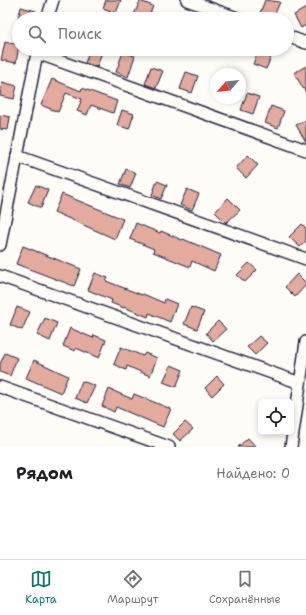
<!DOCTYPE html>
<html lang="ru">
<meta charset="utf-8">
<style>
:root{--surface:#fff;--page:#f6f6f6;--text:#202124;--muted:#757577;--line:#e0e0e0;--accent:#0f766e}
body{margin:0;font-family:"Shantell Sans",sans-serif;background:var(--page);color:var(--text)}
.controls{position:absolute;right:12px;bottom:12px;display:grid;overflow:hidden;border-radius:6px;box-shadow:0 2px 6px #0003}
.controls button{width:36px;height:36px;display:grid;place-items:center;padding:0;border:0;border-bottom:1px solid var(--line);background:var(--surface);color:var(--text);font:20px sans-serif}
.compass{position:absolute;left:210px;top:68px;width:36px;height:36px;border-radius:50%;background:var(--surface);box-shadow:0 2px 6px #0003;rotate:242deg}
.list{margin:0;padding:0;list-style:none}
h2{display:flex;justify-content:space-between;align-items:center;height:52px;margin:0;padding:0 16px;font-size:17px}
h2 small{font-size:13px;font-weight:400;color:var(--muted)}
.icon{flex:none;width:22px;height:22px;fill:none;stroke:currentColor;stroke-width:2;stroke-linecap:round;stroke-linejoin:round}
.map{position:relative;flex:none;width:306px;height:447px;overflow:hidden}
.search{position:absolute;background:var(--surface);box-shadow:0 2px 6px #0003;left:12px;right:12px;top:12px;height:44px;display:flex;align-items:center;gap:10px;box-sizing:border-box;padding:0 14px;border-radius:22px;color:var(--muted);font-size:15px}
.sheet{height:112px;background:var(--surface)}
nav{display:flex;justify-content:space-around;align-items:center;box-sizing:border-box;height:56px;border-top:1px solid var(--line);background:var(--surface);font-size:11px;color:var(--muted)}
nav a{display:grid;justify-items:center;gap:2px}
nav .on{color:var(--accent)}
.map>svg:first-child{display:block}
.building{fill:#e3aa9e;stroke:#22223b}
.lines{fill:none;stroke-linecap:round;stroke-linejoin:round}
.minor-casing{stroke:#22223b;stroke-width:14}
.minor{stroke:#fdfcf7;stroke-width:11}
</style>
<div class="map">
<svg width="306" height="447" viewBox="0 0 306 447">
<rect width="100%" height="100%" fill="#fdfcf7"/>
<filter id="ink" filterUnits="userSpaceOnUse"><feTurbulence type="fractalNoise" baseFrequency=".025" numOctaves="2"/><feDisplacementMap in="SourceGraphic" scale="8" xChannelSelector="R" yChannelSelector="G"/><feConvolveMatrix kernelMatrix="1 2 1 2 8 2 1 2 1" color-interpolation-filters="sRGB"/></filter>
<g filter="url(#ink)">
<g class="building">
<path d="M 106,0 L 121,0 L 116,13 L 103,8 Z"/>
<path d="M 265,0 L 280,2 L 273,18 L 260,13 Z"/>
<path d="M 140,1 L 153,6 L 148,19 L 133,17 Z"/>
<path d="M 21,7 L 36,11 L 34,19 L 18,19 Z"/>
<path d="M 306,8 L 306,25 L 301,28 L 294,15 Z"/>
<path d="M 5,42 L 19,45 L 16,63 L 1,60 Z"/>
<path d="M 90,49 L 103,49 L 97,67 L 85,63 Z"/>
<path d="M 259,49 L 273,52 L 266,69 L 253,64 Z"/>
<path d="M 123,52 L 135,56 L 128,77 L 116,72 Z"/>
<path d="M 306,66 L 306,93 L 294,73 Z"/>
<path d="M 151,67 L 163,71 L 156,88 L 145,84 Z"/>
<path d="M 186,72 L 198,76 L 192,93 L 180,89 Z"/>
<path d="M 52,79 L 81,91 L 82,88 L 117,101 L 113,113 L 91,105 L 87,115 L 77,111 L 82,99 L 66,93 L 58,112 L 41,105 Z"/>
<path d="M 2,82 L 17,86 L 14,99 L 0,96 Z"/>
<path d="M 247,93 L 259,97 L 253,114 L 241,110 Z"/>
<path d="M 271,106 L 284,111 L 278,128 L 265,123 Z"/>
<path d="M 122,110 L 134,114 L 129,129 L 117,125 Z"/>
<path d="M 0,115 L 10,117 L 8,130 L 0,129 Z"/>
<path d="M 306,120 L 306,142 L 296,125 Z"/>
<path d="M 248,155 L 258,165 L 246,178 L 236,168 Z"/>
<path d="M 126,169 L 136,173 L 130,188 L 120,184 Z"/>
<path d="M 157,181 L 167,185 L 161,199 L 152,195 Z"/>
<path d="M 36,185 L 48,190 L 41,208 L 28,202 Z"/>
<path d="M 187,189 L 199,194 L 192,210 L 180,205 Z"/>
<path d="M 62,194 L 123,219 L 115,239 L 54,212 Z"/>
<path d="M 228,198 L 240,210 L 226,223 L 215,212 Z"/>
<path d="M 136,223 L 160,233 L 161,231 L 182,240 L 183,239 L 221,255 L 214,271 L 192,261 L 190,267 L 153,252 L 154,249 L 130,239 Z"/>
<path d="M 302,224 L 306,228 L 306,241 L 300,247 L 289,237 Z"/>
<path d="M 23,246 L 81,269 L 74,286 L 16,264 Z"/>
<path d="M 249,263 L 257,270 L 245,282 L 237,275 Z"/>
<path d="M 95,273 L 108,278 L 106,281 L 142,295 L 143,294 L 164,303 L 165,299 L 177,304 L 170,322 L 149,313 L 148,317 L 124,307 L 124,308 L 111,303 L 112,300 L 88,290 Z"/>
<path d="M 297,274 L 306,283 L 306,285 L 295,297 L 285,287 Z"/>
<path d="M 17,307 L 30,312 L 22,330 L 10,325 Z"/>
<path d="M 191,307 L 204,312 L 197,329 L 184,324 Z"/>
<path d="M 45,318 L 57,323 L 50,341 L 37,335 Z"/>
<path d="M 218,321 L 226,329 L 213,341 L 206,333 Z"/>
<path d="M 70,328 L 93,338 L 94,335 L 106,340 L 99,358 L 76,348 L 75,351 L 63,346 Z"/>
<path d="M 259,336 L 267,343 L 255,355 L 247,347 Z"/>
<path d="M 121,347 L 143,356 L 145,353 L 157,358 L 150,376 L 127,366 L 126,370 L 114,364 Z"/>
<path d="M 5,353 L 17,358 L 10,376 L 0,372 L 0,364 Z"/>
<path d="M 34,360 L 68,376 L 61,393 L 26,378 Z"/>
<path d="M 171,365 L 183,370 L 176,387 L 163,382 Z"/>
<path d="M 217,376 L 224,384 L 212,396 L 205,388 Z"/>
<path d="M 82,381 L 95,386 L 87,403 L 75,398 Z"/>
<path d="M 109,389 L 132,399 L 134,394 L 171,409 L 163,427 L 116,407 L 114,412 L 102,406 Z"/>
<path d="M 185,422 L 193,429 L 180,441 L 173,434 Z"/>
<path d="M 248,438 L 256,447 L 238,447 Z"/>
</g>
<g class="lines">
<g class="minor-casing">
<g id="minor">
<path d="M 187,0 L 240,19"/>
<path d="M 47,19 L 53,0"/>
<path d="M 287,36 L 306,43"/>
<path d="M 38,49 L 37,53 L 306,150"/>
<path d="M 17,156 L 306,259"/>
<path d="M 0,245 L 37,53"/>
<path d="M 0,276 L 300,383"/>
<path d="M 0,387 L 169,447"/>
<path d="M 291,447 L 306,342"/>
</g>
</g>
<use href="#minor" class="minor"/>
</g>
</g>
</svg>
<div class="controls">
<button><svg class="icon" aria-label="locate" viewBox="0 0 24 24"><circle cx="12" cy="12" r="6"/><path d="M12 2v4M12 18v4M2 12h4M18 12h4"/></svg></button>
</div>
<svg class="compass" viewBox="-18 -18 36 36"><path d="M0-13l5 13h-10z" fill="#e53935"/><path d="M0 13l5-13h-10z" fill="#757577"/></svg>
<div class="search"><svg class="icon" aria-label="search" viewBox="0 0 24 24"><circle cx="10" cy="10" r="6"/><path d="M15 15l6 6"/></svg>Поиск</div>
</div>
<section class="sheet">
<h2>Рядом<small>Найдено: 0</small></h2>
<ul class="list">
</ul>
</section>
<nav>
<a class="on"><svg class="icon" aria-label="map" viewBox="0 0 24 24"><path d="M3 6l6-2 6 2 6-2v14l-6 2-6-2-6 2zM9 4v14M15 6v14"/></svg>Карта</a>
<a><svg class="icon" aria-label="directions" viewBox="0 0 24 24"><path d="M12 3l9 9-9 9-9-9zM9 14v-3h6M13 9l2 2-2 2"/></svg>Маршрут</a>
<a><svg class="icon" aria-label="saved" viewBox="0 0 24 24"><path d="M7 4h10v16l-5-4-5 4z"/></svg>Сохранённые</a>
</nav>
